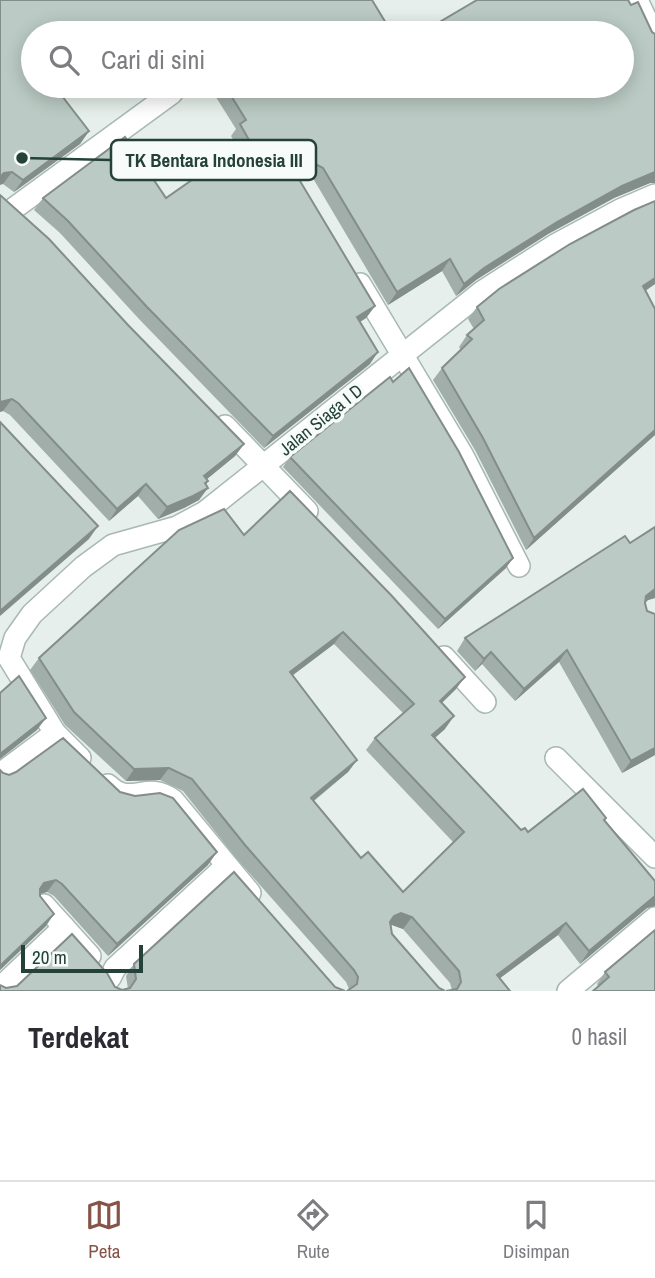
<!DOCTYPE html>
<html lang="id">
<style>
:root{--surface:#fff;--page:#f7f7f7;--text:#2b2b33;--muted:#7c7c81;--line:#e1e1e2;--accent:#855347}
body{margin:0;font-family:"Archivo Narrow",sans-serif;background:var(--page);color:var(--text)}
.scale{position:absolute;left:21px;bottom:18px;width:122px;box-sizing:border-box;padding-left:7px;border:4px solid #24423a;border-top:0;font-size:19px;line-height:24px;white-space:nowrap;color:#24423a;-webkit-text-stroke:5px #f7fbf9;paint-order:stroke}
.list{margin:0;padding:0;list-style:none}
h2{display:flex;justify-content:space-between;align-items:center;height:91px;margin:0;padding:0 28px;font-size:30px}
h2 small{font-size:23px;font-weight:400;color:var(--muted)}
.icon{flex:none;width:38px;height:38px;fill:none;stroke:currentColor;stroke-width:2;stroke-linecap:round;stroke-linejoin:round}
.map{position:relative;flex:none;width:655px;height:991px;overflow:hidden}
.search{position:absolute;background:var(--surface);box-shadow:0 4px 18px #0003;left:21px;right:21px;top:21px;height:77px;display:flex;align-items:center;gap:18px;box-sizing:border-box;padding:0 24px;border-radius:38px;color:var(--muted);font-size:26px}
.sheet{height:189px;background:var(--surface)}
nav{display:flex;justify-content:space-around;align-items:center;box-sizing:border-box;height:98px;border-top:2px solid var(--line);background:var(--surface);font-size:19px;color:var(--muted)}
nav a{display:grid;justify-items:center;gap:4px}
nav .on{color:var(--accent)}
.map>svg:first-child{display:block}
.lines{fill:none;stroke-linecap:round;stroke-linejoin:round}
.minor-casing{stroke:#a8b8b2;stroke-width:24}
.minor{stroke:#fff;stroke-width:21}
.wall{fill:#a1aea9;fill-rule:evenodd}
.shaded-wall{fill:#838d89}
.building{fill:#bbcac4;stroke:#838d89;stroke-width:2;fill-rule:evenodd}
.labels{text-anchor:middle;stroke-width:7;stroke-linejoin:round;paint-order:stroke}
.street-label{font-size:18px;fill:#24423a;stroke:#f7fbf9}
.leader{fill:none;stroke:#24423a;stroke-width:2.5}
.callout-dot{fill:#24423a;stroke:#f7fbf9;stroke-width:2.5}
.callout{fill:#f7fbf9;stroke:#24423a;stroke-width:2.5}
.callout-label{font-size:19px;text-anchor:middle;font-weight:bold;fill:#24423a}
</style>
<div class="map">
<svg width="655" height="991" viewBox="0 0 655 991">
<rect width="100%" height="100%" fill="#e6efeb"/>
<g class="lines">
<g class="minor-casing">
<g id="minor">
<path d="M 637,0 L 655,38"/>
<path d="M 13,209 L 172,93"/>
<path d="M 360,284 L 463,456 L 519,566"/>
<path d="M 225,426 L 307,511"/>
<path d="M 444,657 L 485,702"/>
<path d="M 80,758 L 55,733 L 9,658 L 15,638 L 32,614 L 83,567 L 113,545 L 177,527 L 205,512 L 483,291 L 555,245 L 620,210 L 655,195"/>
<path d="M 556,758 L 655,857"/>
<path d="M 0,774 L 55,733"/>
<path d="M 108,785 C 132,808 145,780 173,800 L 250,893"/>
<path d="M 44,905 L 90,956"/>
<path d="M 110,978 L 115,968 L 226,866"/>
<path d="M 0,988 L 64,927"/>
<path d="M 568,991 L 655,918"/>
</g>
</g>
<use href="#minor" class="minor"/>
</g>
<g class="wall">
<path d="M 631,5 L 652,32 L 655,34 L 655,183 L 650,183 L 614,198 L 548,234 L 476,280 L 456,296 L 442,271 L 388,305 L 314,180 L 304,174 L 299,175 L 300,181 L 375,306 L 366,318 L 360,322 L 370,364 L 264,448 L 139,319 L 60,233 L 34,210 L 43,198 L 166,198 L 238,148 L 231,136 L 236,129 L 209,86 L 622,86 Z"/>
<path d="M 33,33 L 79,86 L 64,99 L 89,131 L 80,144 L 14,192 L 3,184 Z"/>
<path d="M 0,195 L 244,444 L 235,456 L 207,479 L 208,481 L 199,500 L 184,508 L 158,519 L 138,496 L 109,521 L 10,415 L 3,411 L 0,412 Z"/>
<path d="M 655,201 L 655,284 L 646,290 L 655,309 L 655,435 L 526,550 L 475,450 L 433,380 L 442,368 L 461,350 L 459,347 L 467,335 L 474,329 L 468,319 L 477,307 Z"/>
<path d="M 290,457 L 506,568 L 438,629 L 283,467 Z"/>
<path d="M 244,535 L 456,689 L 442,703 L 445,729 L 435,738 L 521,830 L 528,832 L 606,818 L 604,821 L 655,881 L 655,906 L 647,908 L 580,964 L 558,935 L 500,978 L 452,990 L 450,983 L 403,929 L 392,925 L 391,926 L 392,934 L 439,988 L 349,989 L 346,982 L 236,858 L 183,791 L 160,780 L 126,781 L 65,725 L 30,670 L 39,658 ZM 334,644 L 403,713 L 375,738 L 366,750 L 453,842 L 403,892 L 361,858 L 314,801 L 348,772 L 357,760 L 293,675 Z"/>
<path d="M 630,543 L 655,598 L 648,600 L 645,603 L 655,755 L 622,773 L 559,662 L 515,701 L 482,664 L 475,671 L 457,651 L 465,638 Z"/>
<path d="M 0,770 L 3,773 L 120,792 L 208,865 L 108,956 L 54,896 L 47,892 L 40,894 L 46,926 L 0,970 Z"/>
<path d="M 234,872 L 335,987 L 345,991 L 0,991 L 0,985 L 6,988 L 17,986 L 72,934 L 107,973 L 115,987 L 122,990 L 128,989 L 126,976 L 134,964 Z"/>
<path d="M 605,972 L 655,991 L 598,986 L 597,984 Z"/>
</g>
<g class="shaded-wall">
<path d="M 74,86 L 79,86 L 53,109 L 62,96 Z"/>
<path d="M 89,131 L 80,144 L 14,192 L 23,180 Z"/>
<path d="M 312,162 L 304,174 L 296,176 L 304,164 Z"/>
<path d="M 12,172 L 3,184 L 0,185 L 0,177 L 4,173 Z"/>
<path d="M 655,172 L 655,183 L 650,183 L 614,198 L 548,234 L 476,280 L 456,296 L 464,284 L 484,268 L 557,222 L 622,186 Z"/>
<path d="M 450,259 L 442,271 L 388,305 L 397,292 Z"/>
<path d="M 655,278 L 655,284 L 635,298 L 643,286 Z"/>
<path d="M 375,306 L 366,318 L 349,329 L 357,317 Z"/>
<path d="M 378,352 L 370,364 L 264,448 L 273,436 Z"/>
<path d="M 12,399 L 3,411 L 0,412 L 0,402 Z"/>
<path d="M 655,430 L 655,435 L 526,550 L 534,538 Z"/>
<path d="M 244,444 L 235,456 L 196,488 L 204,476 Z"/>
<path d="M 208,481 L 200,492 L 208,488 L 199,500 L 184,508 L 158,519 L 167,507 Z"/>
<path d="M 146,484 L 138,496 L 109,521 L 117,509 Z"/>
<path d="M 98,526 L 89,539 L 0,616 L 0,611 Z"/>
<path d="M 513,558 L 506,568 L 438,629 L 445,619 Z"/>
<path d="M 655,589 L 655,598 L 648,600 L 638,609 L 646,596 Z"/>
<path d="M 343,632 L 334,644 L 281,684 L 290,672 Z"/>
<path d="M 567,650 L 559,662 L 515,701 L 524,689 Z"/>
<path d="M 491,652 L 482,664 L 475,671 L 484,659 Z"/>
<path d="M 465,677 L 456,689 L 431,713 L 440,701 Z"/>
<path d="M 454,716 L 445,729 L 424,747 L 432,735 Z"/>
<path d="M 46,718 L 37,730 L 0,759 L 0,754 Z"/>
<path d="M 655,748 L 655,755 L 622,773 L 631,761 Z"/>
<path d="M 357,760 L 348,772 L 302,810 L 311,798 Z"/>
<path d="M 169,768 L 160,780 L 126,781 L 134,769 Z"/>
<path d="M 217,852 L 208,865 L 108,956 L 117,944 Z"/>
<path d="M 56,880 L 47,892 L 36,895 L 44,883 Z"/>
<path d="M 655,896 L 655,906 L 647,908 L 580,964 L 589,951 Z"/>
<path d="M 401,913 L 412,917 L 403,929 L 392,925 L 385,929 L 394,916 Z"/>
<path d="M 54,914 L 46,926 L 0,970 L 0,966 Z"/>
<path d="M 566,923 L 558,935 L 488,987 L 497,975 Z"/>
</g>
<g class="building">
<path d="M 0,0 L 372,0 L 392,33 L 33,33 L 33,86 L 74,86 L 62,96 L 89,131 L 23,180 L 12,172 L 4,173 L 0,177 Z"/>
<path d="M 477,0 L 628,0 L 631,5 L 638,2 L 652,32 L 655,34 L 655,172 L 622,186 L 557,222 L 484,268 L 464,284 L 450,259 L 397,292 L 323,168 L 312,162 L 304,164 L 299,174 L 300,181 L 375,306 L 357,317 L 378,352 L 273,436 L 147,307 L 68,221 L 43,198 L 125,137 L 166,198 L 249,140 L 240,124 L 246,120 L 225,86 L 622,86 L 622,33 L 421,33 Z"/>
<path d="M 0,195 L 49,239 L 128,325 L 244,444 L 204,476 L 208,481 L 205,483 L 208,488 L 193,496 L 167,507 L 146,484 L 117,509 L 18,403 L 12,399 L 0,402 Z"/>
<path d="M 655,201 L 655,278 L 643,286 L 655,309 L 655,430 L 534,538 L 483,438 L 442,368 L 472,339 L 467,335 L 484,320 L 477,307 L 499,289 L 570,244 L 634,210 Z"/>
<path d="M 409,368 L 459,452 L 513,558 L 445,619 L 290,457 L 390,377 L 393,382 Z"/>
<path d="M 0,422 L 98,526 L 0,611 Z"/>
<path d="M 290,491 L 391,595 L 465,677 L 440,701 L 454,716 L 432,735 L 521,830 L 525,828 L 528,832 L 583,789 L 606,818 L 604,820 L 655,881 L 655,896 L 589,951 L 566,923 L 497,975 L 510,991 L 446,991 L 457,989 L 461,982 L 459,971 L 412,917 L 401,913 L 394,916 L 390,922 L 392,934 L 439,988 L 445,991 L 347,991 L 357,984 L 358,977 L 354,970 L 245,845 L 192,779 L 169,768 L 134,769 L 74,712 L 39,658 L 179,530 L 224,509 L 244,535 ZM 343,632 L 414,704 L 375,738 L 464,832 L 403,892 L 368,852 L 361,858 L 311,798 L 357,760 L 290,672 Z"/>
<path d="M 655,527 L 655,589 L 646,596 L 645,603 L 647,611 L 655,614 L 655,748 L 631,761 L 567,650 L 524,689 L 491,652 L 484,659 L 465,638 L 625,536 L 630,543 Z"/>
<path d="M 19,676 L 46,718 L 0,754 L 0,693 Z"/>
<path d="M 63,738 L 120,792 L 135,796 L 160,793 L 173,798 L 217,852 L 117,944 L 62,884 L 56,880 L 44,883 L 40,889 L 40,896 L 54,914 L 0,966 L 0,770 L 3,773 L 9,775 L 16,772 Z"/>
<path d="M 234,872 L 335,987 L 345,991 L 0,991 L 0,985 L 6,988 L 17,986 L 72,934 L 107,973 L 115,987 L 122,990 L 130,988 L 136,979 L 134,964 Z"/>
<path d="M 655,930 L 655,991 L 593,991 L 609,977 L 605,972 Z"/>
</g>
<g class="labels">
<g class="street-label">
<text transform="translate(321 420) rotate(-39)" y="6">Jalan Siaga I D</text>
</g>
</g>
<path class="leader" d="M22 158L111 160"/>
<circle class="callout-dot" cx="22" cy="158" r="7"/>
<rect class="callout" x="111" y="140" width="205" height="40" rx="7"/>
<g class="callout-label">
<text x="214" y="167">TK Bentara Indonesia III</text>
</g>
</svg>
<div class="scale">20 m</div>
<div class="search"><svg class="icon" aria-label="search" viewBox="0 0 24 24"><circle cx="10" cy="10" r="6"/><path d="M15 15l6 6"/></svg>Cari di sini</div>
</div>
<section class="sheet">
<h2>Terdekat<small>0 hasil</small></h2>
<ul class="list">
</ul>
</section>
<nav>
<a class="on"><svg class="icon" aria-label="map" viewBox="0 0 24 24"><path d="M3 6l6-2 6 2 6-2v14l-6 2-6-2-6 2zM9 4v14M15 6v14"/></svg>Peta</a>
<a><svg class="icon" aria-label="directions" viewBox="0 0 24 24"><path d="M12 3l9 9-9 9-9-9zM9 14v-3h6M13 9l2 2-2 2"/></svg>Rute</a>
<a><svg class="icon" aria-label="saved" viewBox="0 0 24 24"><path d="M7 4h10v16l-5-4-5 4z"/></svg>Disimpan</a>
</nav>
